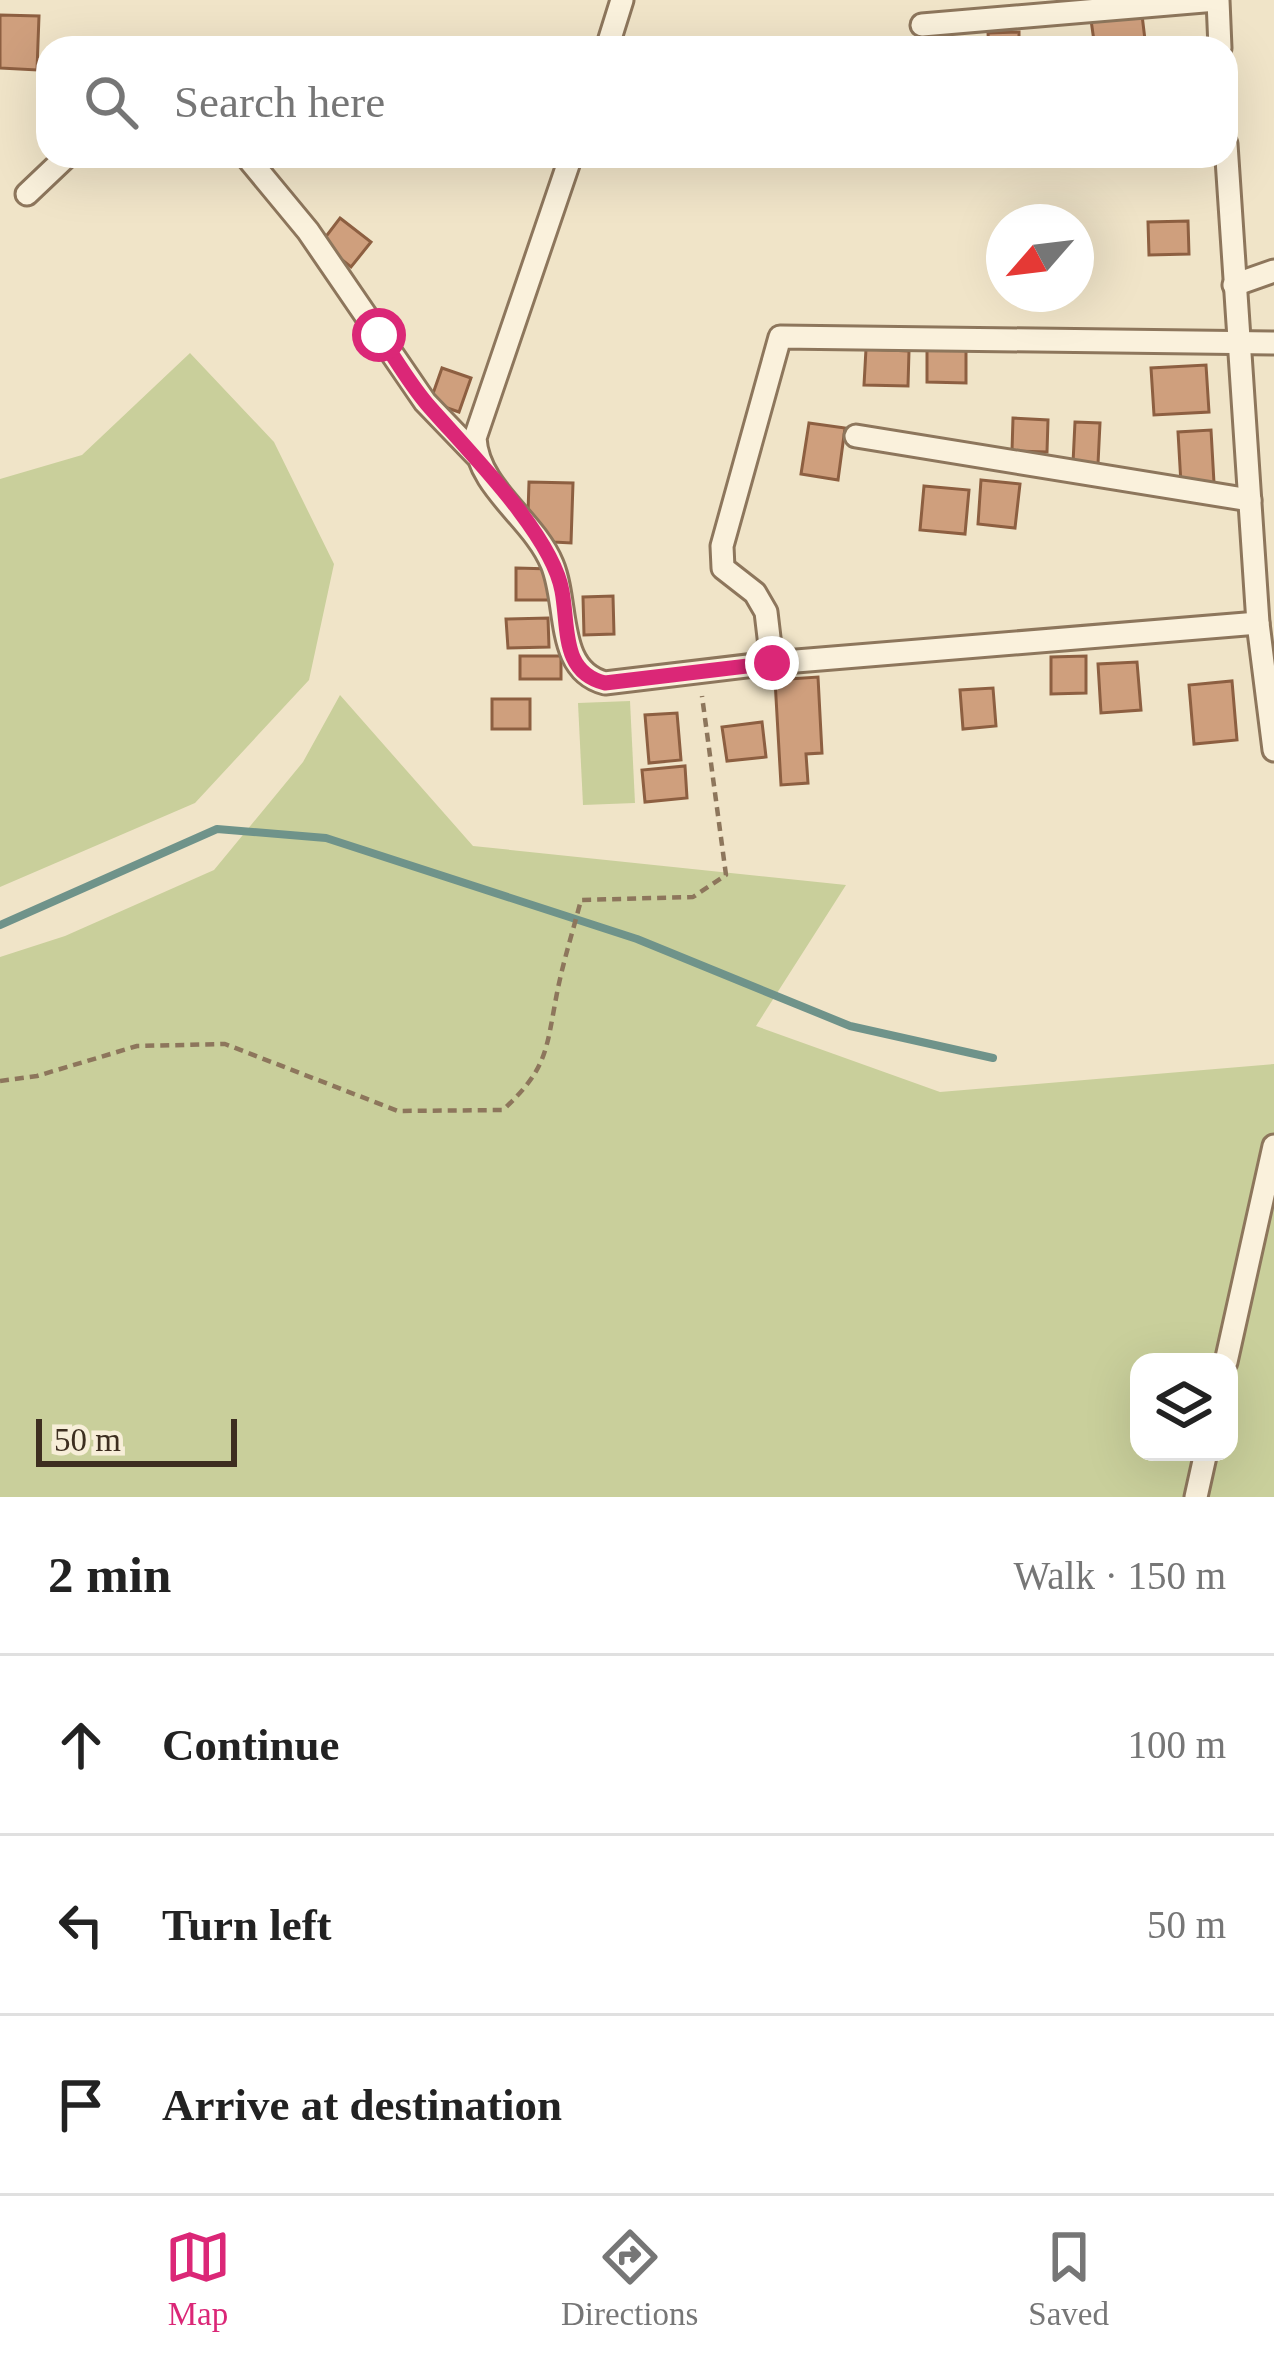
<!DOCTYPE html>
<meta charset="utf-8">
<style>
:root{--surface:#fff;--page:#f6f6f6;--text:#222;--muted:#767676;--line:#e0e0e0;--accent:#db2777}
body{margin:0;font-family:"Times New Roman",serif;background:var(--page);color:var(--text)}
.controls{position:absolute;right:36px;bottom:36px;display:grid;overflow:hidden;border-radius:24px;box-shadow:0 12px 48px #0002}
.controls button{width:108px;height:108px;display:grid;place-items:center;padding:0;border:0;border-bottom:3px solid var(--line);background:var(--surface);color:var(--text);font:60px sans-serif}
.compass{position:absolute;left:986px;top:204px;width:108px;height:108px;border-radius:50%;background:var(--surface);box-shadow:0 12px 48px #0002;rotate:242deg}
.scale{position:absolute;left:36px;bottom:30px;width:201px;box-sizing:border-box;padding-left:12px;border:6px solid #3d2e20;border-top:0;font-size:33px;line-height:42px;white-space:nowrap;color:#3d2e20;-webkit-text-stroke:9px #f7eed8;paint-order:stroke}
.stop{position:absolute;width:36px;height:36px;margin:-27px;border:9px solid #db2777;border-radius:50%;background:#fff}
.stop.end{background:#db2777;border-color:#fff;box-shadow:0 3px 12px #0008}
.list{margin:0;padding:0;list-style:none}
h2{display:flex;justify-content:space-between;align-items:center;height:156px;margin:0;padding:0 48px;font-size:51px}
h2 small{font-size:39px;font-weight:400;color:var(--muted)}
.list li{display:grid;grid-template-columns:78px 1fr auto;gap:36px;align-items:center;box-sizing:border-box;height:180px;padding:0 48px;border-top:3px solid var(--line)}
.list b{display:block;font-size:45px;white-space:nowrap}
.list em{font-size:39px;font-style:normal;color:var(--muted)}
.icon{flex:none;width:66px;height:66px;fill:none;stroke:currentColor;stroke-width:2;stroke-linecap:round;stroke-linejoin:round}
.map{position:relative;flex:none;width:1274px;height:1497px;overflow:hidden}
.search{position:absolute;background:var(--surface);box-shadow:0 12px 48px #0002;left:36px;right:36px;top:36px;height:132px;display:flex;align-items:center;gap:30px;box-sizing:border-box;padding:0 42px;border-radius:36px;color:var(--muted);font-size:45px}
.sheet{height:696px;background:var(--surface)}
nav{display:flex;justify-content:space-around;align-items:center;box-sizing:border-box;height:168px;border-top:3px solid var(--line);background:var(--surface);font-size:33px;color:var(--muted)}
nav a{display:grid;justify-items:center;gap:6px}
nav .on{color:var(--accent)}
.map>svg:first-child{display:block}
.green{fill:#c9cf9b;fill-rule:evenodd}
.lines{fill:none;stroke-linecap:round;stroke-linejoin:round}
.stream{stroke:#6f938a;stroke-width:8}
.building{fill:#cf9f7d;stroke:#8d5f41;stroke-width:3}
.minor-casing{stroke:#8d765c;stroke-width:27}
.path{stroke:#8d765c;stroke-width:4.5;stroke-dasharray:9 6;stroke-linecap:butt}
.minor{stroke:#faf1dc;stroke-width:21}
.route{stroke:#db2777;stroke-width:15}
</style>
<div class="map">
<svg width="1274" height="1497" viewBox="0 0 1274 1497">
<rect width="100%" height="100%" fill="#f0e4c8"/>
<g class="green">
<path d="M 190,353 L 274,442 L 334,564 L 309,680 L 195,803 L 0,887 L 0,479 L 82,455 Z"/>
<path d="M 340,695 L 473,846 L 846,885 L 756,1026 L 940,1092 L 1274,1064 L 1274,1497 L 0,1497 L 0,957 L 65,936 L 214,870 L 303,762 ZM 1139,1362 L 1229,1362 L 1229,1452 L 1139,1452 Z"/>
<path d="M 630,701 L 635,803 L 583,805 L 578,703 Z"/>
</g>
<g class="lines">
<path class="stream" d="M 0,925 L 217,829 L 326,838 L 637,939 L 850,1026 L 993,1058"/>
</g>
<g class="building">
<path d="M 0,15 L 39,16 L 37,70 L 0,68 Z"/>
<path d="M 1142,15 L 1146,48 L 1095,48 L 1091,20 Z"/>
<path d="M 1019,32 L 1019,48 L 989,48 L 988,33 Z"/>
<path d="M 340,218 L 371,242 L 351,267 L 321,243 Z"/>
<path d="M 1188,221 L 1189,254 L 1149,255 L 1148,222 Z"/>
<path d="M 866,349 L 909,351 L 908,386 L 864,385 Z"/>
<path d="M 927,350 L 966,350 L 966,383 L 927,382 Z"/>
<path d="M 1206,365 L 1209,412 L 1154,415 L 1151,368 Z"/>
<path d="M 442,368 L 471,378 L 459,412 L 430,402 Z"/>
<path d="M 1013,418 L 1048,420 L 1047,452 L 1012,451 Z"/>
<path d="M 1075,422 L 1100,423 L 1098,464 L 1073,463 Z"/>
<path d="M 809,423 L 845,428 L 838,480 L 801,474 Z"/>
<path d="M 1211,430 L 1214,483 L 1181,484 L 1178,432 Z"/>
<path d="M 981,480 L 1020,484 L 1015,528 L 978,524 Z"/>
<path d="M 529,482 L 573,483 L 571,543 L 554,542 L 528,513 Z"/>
<path d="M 924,486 L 969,490 L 965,534 L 920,530 Z"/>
<path d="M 516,568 L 551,569 L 551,600 L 516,600 Z"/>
<path d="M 613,596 L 614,634 L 584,635 L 583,597 Z"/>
<path d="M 548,618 L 549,647 L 508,648 L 506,619 Z"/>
<rect x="520" y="656" width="41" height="23"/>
<path d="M 1086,656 L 1086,693 L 1051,694 L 1051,657 Z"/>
<path d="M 1137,662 L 1141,710 L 1101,713 L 1098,664 Z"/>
<path d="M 818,677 L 822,753 L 806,754 L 808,783 L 781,785 L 775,680 Z"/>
<path d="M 1232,681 L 1237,740 L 1194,744 L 1189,685 Z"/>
<path d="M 993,688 L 996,726 L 963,729 L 960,690 Z"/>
<rect x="492" y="699" width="38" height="30"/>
<path d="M 677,713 L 681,760 L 649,763 L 645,715 Z"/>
<path d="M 762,722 L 766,757 L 727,761 L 722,727 Z"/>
<path d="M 685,766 L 687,798 L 645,802 L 642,770 Z"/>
</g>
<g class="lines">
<g class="minor-casing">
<g id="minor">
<path d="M 1218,0 L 1220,48"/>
<path d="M 922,25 L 1216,0"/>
<path d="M 607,48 L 622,0"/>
<path d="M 1226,144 L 1258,623 L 1274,750"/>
<path d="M 246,156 L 308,231 L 425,402 L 476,455"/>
<path d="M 571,156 L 475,438 C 478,489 533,518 552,564 C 569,604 555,670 605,683 L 772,663 L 1258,623"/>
<path d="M 27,194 L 67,156"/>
<path d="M 1234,285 L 1274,271"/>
<path d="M 856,436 L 1250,500"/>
<path d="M 772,663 L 766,612 L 755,593 L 723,568 L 722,546 L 780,337 L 1274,343"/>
<path d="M 1226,1362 L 1274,1146"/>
<path d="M 1196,1497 L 1206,1452"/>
</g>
</g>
<path class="path" d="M 0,1081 L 37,1076 L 137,1046 L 225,1044 L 398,1111 L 503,1110 C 548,1068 546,1050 557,993 C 563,962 573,931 581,900 L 693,897 L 726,875 L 702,696"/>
<use href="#minor" class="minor"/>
</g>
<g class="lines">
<path class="route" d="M 379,335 C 395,358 409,383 427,404 C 466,449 552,534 562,591 C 569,629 561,672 605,683 L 772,663"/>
</g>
</svg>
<div class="controls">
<button><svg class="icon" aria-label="layers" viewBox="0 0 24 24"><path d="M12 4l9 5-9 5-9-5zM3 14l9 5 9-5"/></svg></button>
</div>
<svg class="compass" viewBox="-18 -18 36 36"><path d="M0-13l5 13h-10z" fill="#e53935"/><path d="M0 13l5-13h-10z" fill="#767676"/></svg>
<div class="scale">50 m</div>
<div class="stop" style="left:379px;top:335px"></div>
<div class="stop end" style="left:772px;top:663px"></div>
<div class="search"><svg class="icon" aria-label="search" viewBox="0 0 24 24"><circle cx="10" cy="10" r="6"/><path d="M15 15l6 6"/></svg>Search here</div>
</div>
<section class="sheet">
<h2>2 min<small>Walk · 150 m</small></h2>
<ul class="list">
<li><svg class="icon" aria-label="ahead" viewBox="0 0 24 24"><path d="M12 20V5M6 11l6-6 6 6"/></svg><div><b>Continue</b></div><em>100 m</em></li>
<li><svg class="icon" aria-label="left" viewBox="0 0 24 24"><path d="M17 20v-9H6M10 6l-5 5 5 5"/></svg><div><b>Turn left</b></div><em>50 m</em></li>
<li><svg class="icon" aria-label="arrive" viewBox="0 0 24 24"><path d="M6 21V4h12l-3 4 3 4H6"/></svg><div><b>Arrive at destination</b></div></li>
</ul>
</section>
<nav>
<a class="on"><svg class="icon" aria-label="map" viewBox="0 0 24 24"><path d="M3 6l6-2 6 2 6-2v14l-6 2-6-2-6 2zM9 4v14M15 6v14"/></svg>Map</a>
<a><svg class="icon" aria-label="directions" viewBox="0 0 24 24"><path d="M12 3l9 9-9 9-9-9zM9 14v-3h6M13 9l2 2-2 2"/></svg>Directions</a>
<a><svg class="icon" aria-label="saved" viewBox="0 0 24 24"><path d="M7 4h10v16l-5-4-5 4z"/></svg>Saved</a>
</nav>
